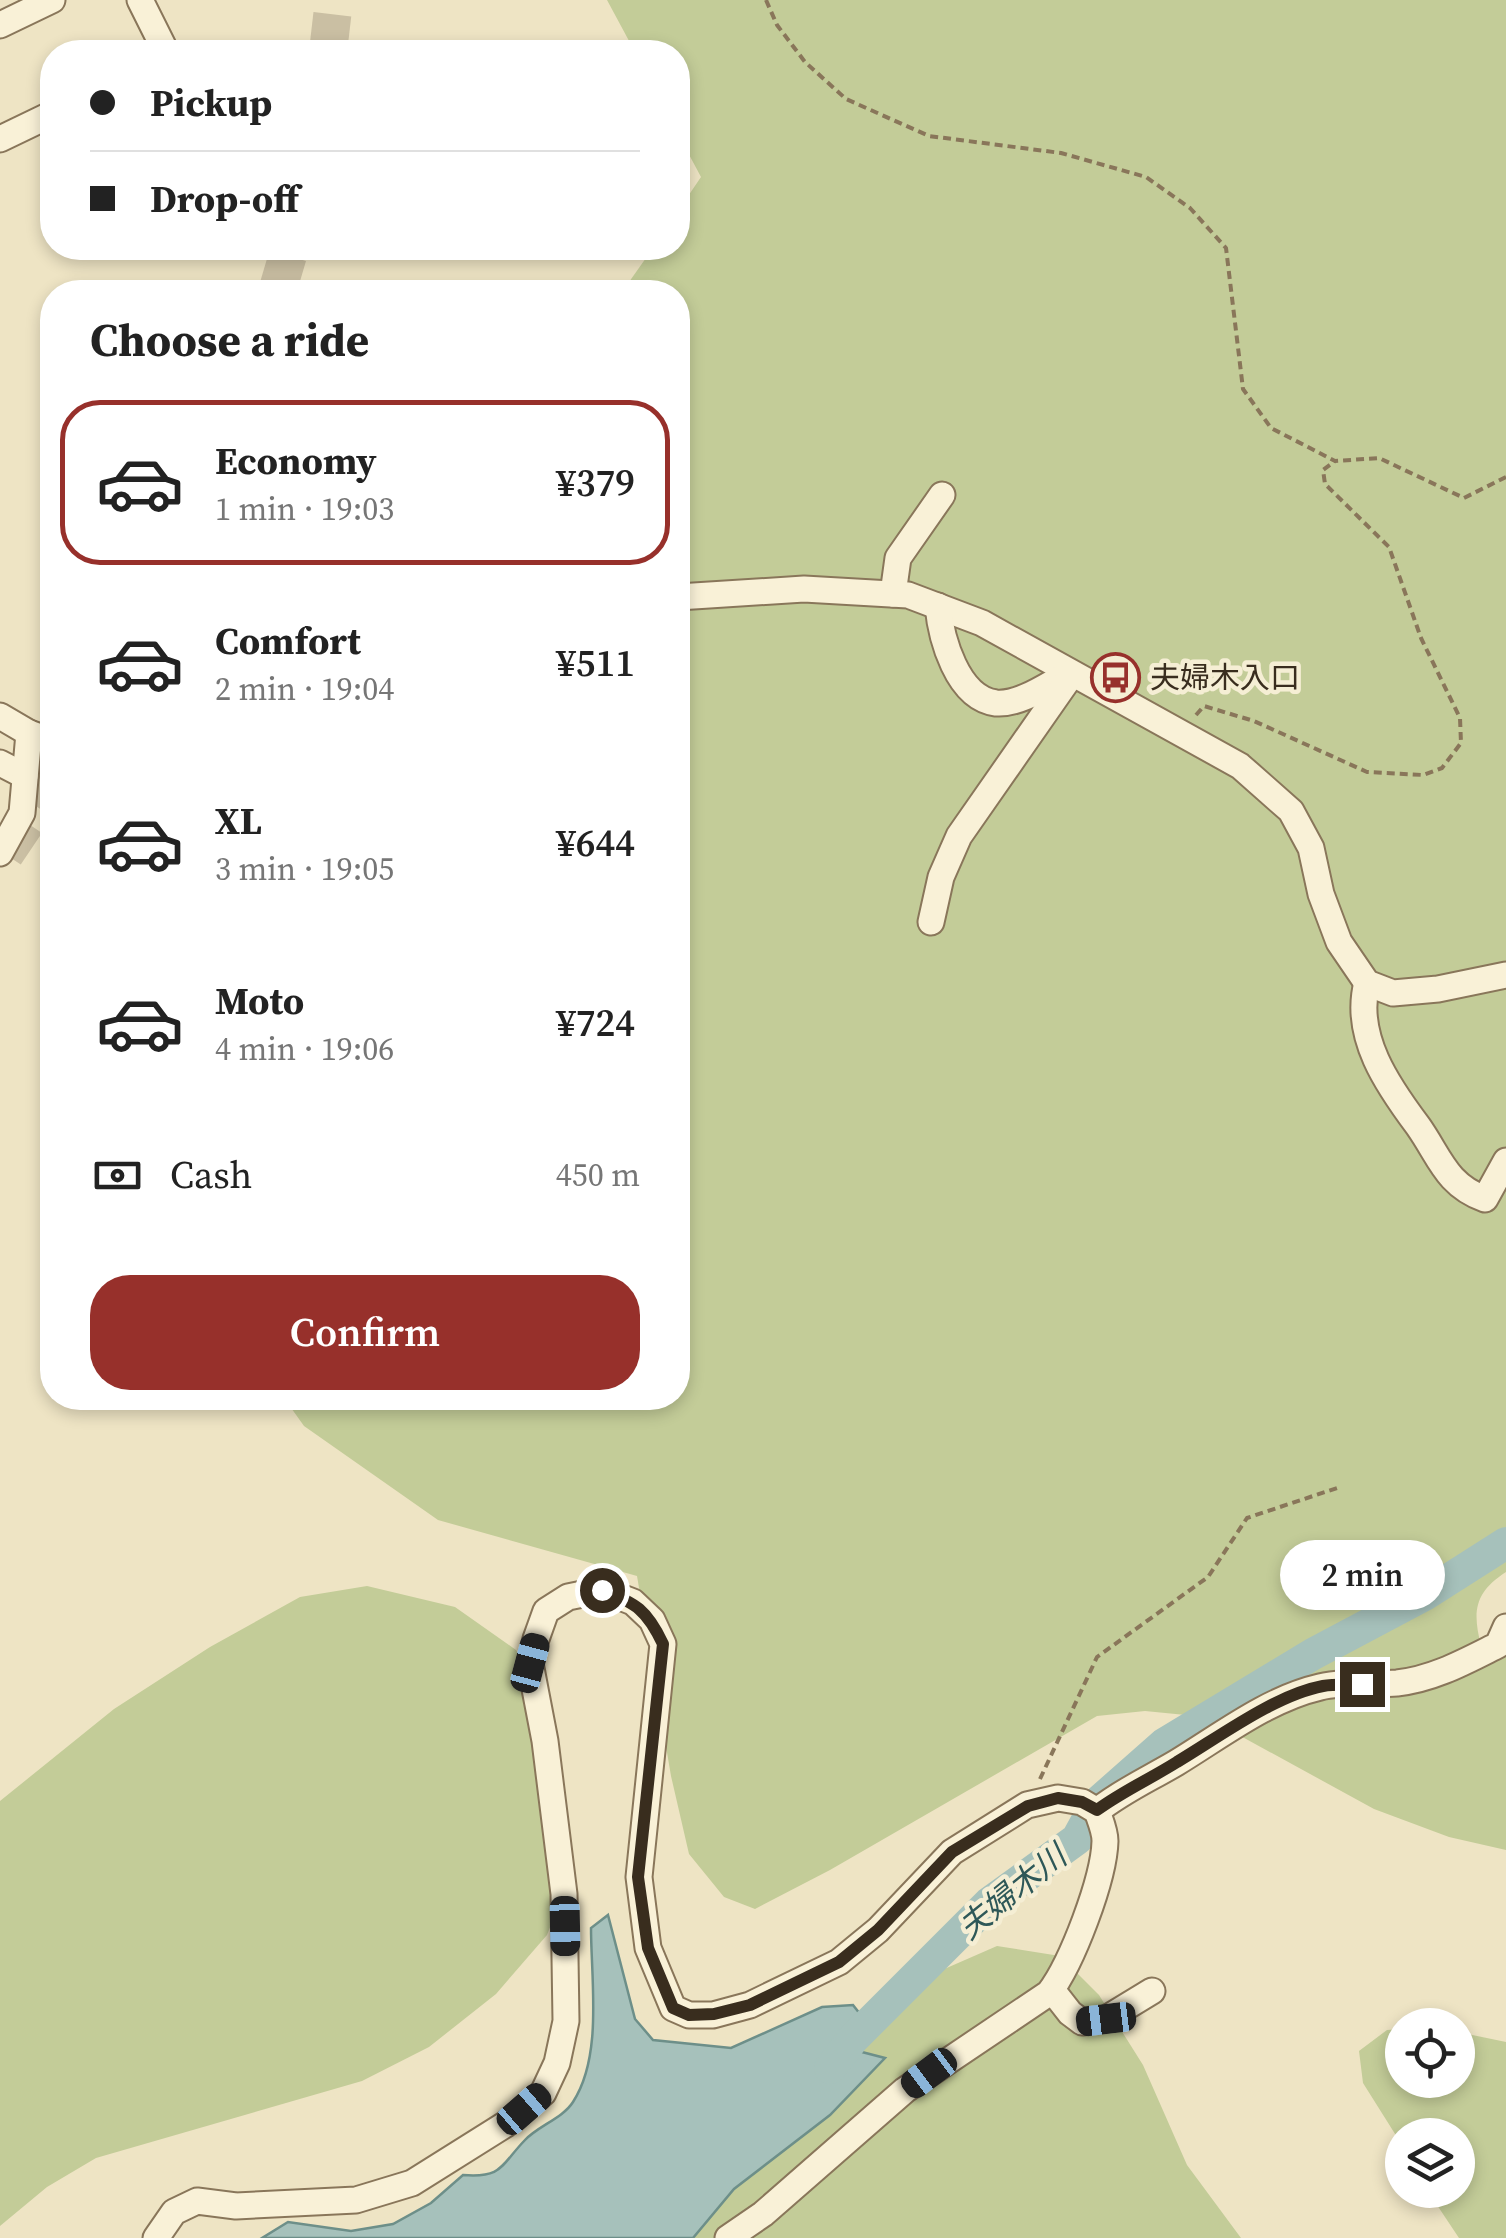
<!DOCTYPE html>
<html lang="en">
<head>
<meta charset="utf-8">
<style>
	body { margin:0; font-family:"Source Serif 4","Noto Sans JP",serif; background:#f2f2f2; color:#222; height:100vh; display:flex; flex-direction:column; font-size:38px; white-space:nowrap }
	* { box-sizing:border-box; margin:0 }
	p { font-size:32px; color:#767676 }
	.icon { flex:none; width:55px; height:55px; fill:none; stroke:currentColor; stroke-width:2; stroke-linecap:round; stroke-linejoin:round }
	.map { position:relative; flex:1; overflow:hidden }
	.sheet { position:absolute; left:40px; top:280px; width:650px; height:1130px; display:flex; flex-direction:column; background:#fff; border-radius:40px; box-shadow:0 5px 15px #0003 }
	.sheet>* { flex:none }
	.guide { position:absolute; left:40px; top:40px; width:650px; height:220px; border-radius:40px; box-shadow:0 5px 15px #0003; display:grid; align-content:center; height:220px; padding:0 50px; background:#fff }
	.tools { position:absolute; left:1385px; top:2008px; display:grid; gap:20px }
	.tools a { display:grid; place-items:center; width:90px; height:90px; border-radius:50%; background:#fff; box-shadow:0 5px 15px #0003; font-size:50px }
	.end { position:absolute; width:45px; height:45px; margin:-22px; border:12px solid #392d1e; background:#fff; box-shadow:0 0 0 5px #fff }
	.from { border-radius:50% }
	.bubble { position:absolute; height:70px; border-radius:35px; background:#fff; box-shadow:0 5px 15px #0003; font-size:32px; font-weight:600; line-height:70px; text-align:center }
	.car { position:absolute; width:30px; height:60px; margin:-30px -15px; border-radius:12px; box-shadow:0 0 8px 2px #0007; background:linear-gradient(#222 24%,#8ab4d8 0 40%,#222 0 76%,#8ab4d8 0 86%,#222 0) }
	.guide b { display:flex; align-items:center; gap:35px; height:95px; font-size:38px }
	.guide b+b { border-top:2px solid #e0e0e0 }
	.guide i { width:25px; height:25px; background:#222 }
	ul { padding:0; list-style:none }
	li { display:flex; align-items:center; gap:30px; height:165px; margin:0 20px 15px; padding:0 30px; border:5px solid transparent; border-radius:40px }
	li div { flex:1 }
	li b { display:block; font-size:38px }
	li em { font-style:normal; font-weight:600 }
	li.selected { border-color:#97302b }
	li>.icon { width:90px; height:90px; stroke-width:1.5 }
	h2 { padding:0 50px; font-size:45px; line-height:120px }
	.pay { display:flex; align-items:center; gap:25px; height:110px; padding:0 50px; font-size:38px }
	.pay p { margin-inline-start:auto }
	.button { display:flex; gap:20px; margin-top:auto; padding:20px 50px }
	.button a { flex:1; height:115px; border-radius:40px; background:#97302b; color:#fff; font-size:40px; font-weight:600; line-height:115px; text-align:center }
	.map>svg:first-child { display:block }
	.green { fill:#c3cc98 }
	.water { fill:#a6c1bb; stroke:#6d8f89; stroke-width:2.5 }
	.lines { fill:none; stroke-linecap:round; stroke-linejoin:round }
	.river { stroke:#a6c1bb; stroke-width:32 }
	.highway-tunnel { stroke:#cabfa3; stroke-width:38; stroke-dasharray:38 19; stroke-linecap:butt }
	.minor-casing { stroke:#89765a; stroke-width:29 }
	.path { stroke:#89765a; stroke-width:4; stroke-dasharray:8 5; stroke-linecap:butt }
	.minor { stroke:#f9f1d7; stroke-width:25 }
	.route { stroke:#392d1e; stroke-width:12 }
	.labels { text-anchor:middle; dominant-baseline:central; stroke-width:9; stroke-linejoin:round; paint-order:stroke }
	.poi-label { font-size:30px; fill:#392d1e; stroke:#f5eed4; text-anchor:start }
	.water-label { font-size:32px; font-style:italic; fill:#2e5858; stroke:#f5eed4 }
</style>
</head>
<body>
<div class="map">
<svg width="1506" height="2238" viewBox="0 0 1506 2238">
	<rect width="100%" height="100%" fill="#eee4c4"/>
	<g class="green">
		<path d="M607,0H1506V1572C1475,1592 1472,1611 1481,1645L1506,1651V1850L1449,1837L1374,1809L1206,1717L1145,1711L1097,1716L830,1870L755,1909L724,1897L689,1854L671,1776L637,1576L438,1520L304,1426L284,1398H678V292H622L653,248H678V211L701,177L678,134V52H635Z"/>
		<path d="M367,1586L455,1607L516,1650L545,1699L561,1899L547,1935L496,1994L429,2047L362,2081L96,2158L47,2187L0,2226V1801L114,1709L210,1647L300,1597Z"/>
		<path d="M997,1946L1060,1956L1099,1995L1143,2065L1187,2165L1241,2238H620L851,2023L942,1970Z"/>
		<path d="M1402,2029V2080H1458V2032L1506,2042V2238H1459L1427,2190H1458V2135H1402V2145L1363,2083L1359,2051L1387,2030Z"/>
	</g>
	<path class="water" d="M608,1915L635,2019L653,2040L731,2048L822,2007L853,2005L860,2014L858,2051L885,2058L830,2115L734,2189L693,2238H262L288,2222L351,2231L393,2224L431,2203L463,2175C503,2178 500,2166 525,2140C538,2126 563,2118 573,2102C603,2056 591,1980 591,1928Z"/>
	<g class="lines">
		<path class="river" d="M830,2068L852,2040L989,1903L1077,1839L1096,1804L1164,1744L1313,1654L1426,1594L1506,1543"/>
		<g class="highway-tunnel">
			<path d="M328,52L334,0"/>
			<path d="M277,292L290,248"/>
			<path d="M5,854L52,784"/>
		</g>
		<defs>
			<g id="minor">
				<path d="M140,0L166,52"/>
				<path d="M0,25L52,0"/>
				<path d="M0,139L52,114"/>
				<path d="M893,594L898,558L942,495"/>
				<path d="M678,597L804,589L908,595L982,623L1240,766L1291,811L1311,848L1321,894L1339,942L1367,983L1393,993L1438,989L1506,975"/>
				<path d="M938,606C941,638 957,698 996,703C1021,705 1050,683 1070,673"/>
				<path d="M0,716L29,733L52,741"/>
				<path d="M0,763L25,776"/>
				<path d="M0,853L22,813L29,733"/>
				<path d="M931,922L941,877L959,836L1072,674"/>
				<path d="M1367,983C1353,1036 1388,1086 1418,1126C1440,1157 1446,1185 1485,1199L1506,1161"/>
				<path d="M1097,1811C1122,1791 1149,1779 1176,1763C1222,1735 1268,1699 1320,1687C1345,1681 1372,1685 1397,1683C1434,1679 1466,1661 1498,1645L1506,1627"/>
				<path d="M1052,1990L1070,2013L1082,2022L1106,2019L1152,1991"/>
				<path d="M156,2238L174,2212L197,2201L236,2206L356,2200L412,2183L506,2124L543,2093L557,2063L566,2021L564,1894L545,1741L530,1663L536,1639L546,1611L568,1597L602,1590L633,1602L652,1620L663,1644L639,1877L648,1948L673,2008L689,2015H713L750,2005L839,1962L878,1930L952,1852L1027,1805L1058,1798L1082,1802L1097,1811C1100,1820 1105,1831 1105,1841C1104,1879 1072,1963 1049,1993L905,2090L763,2214L728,2238"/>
			</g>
		</defs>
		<use href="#minor" class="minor-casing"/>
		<g class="path">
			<path d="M766,0L777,25L805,62L846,99L929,136L1061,153L1146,177L1190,208L1226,248L1243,389L1271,428L1335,461L1379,458L1464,498L1506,477"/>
			<path d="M1196,715L1204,706L1254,721L1367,772L1423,775L1442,768L1461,743L1460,718L1421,638L1389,547L1325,484L1323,470L1335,461"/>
			<path d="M1040,1779L1097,1657L1208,1577L1247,1518L1340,1487"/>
		</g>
		<use href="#minor" class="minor"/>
	</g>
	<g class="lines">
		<path class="route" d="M602,1590C636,1603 647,1610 663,1644L638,1877L648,1948L673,2008L689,2015L714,2014L750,2005L839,1962L878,1930L952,1852L1028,1806L1058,1798L1082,1802L1097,1810C1123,1791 1150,1779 1177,1762C1219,1737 1275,1695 1323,1686C1335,1684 1349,1685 1362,1684"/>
	</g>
	<defs>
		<symbol id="bus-ring" viewBox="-11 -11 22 22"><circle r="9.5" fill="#f5eed4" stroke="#97302b" stroke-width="1.5"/><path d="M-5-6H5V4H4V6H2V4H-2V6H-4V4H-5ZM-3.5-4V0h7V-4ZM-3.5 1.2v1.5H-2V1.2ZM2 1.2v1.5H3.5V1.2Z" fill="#97302b"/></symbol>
	</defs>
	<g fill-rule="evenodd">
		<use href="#bus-ring" x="1088" y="650" width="55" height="55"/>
	</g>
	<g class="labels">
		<g class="poi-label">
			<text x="1150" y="677">夫婦木入口</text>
		</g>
		<g class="water-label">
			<text transform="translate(1012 1892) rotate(-39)">夫婦木川</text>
		</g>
	</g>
</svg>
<div class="tools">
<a><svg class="icon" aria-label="locate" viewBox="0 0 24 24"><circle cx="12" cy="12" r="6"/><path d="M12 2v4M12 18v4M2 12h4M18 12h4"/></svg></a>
<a><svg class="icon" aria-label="layers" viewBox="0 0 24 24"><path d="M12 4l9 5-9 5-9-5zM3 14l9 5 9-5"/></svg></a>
</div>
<i class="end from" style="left:602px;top:1590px"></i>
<i class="end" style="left:1362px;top:1684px"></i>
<div class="bubble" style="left:1280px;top:1540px;width:165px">2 min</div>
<i class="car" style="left:530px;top:1663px;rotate:15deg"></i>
<i class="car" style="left:565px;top:1926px;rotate:179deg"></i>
<i class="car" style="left:1106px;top:2019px;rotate:263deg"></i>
<i class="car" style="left:929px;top:2073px;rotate:233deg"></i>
<i class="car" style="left:524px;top:2109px;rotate:49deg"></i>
<div class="guide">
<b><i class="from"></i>Pickup</b>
<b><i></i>Drop-off</b>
</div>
<section class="sheet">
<h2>Choose a ride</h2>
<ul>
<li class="selected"><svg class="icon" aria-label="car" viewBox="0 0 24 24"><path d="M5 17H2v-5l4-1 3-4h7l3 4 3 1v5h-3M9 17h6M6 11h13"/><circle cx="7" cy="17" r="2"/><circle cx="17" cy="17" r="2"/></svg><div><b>Economy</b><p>1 min · 19:03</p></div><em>¥379</em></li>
<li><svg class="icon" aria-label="car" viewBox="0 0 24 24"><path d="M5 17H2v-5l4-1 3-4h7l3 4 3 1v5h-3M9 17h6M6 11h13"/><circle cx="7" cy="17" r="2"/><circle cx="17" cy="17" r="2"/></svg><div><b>Comfort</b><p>2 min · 19:04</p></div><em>¥511</em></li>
<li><svg class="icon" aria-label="car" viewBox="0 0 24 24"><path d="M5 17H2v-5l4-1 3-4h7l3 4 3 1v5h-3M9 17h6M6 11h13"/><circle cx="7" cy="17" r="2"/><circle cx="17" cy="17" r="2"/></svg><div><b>XL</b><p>3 min · 19:05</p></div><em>¥644</em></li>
<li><svg class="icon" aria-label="car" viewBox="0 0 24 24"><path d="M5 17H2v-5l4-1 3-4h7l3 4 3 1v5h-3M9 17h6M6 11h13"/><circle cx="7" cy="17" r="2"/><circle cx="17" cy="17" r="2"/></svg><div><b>Moto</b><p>4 min · 19:06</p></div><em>¥724</em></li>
</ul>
<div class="pay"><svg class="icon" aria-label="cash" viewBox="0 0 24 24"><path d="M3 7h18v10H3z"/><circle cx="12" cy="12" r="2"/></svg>Cash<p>450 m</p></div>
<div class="button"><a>Confirm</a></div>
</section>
</div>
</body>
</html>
